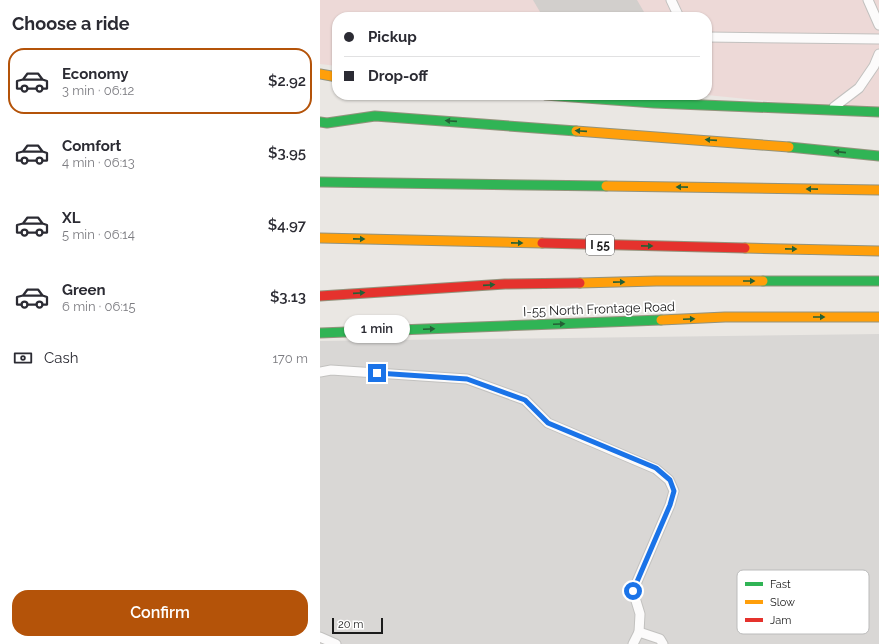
<!DOCTYPE html>
<html lang="en">
<head>
<meta charset="utf-8">
<style>
	body { margin:0; font-family:Raleway,sans-serif; background:#f2f2f3; color:#2b2b33; height:100vh; display:flex; flex-direction:column; font-size:15px; white-space:nowrap }
	* { box-sizing:border-box; margin:0 }
	p { font-size:13px; color:#7c7c81 }
	.icon { flex:none; width:22px; height:22px; fill:none; stroke:currentColor; stroke-width:2; stroke-linecap:round; stroke-linejoin:round }
	.map { position:relative; flex:1; overflow:hidden }
	.sheet { display:flex; flex-direction:column; background:#fff; width:320px }
	.sheet>* { flex:none }
	.guide { position:absolute; left:12px; top:12px; width:380px; height:88px; border-radius:16px; box-shadow:0 1px 3px #0004; display:grid; align-content:center; height:88px; padding:0 12px; background:#fff }
	.scale { position:absolute; left:12px; bottom:10px; width:51px; box-sizing:border-box; padding-left:4px; border:2px solid #1b1b1b; border-top:0; font-size:11px; line-height:14px; white-space:nowrap; color:#1b1b1b; -webkit-text-stroke:3px #fff; paint-order:stroke }
	.end { position:absolute; width:18px; height:18px; margin:-9px; border:5px solid #1a73e8; background:#fff; box-shadow:0 0 0 2px #fff }
	.from { border-radius:50% }
	.bubble { position:absolute; height:28px; border-radius:14px; background:#fff; box-shadow:0 1px 3px #0004; font-size:13px; font-weight:600; line-height:28px; text-align:center }
	.guide b { display:flex; align-items:center; gap:14px; height:38px; font-size:15px }
	.guide b+b { border-top:1px solid #e1e1e2 }
	.guide i { width:10px; height:10px; background:#2b2b33 }
	ul { padding:0; list-style:none }
	li { display:flex; align-items:center; gap:12px; height:66px; margin:0 8px 6px; padding:0 4px; border:2px solid transparent; border-radius:16px }
	li div { flex:1 }
	li b { display:block; font-size:15px }
	li em { font-style:normal; font-weight:600 }
	li.on { border-color:#b45309 }
	li>.icon { width:36px; height:36px; stroke-width:1.5 }
	h2 { padding:0 12px; font-size:18px; line-height:48px }
	.pay { display:flex; align-items:center; gap:10px; height:44px; padding:0 12px; font-size:15px }
	.pay p { margin-inline-start:auto }
	.primary-button { display:flex; gap:8px; margin-top:auto; padding:8px 12px }
	.primary-button a { flex:1; height:46px; border-radius:16px; background:#b45309; color:#fff; font-size:16px; font-weight:600; line-height:46px; text-align:center }
	main { display:flex; flex:1; min-height:0 }
	.map>svg:first-child { display:block }
	.residential { fill:#d9d7d5 }
	.commercial { fill:#edd9d7 }
	.shadow { fill:#0003 }
	.building { fill:#d2cfcc }
	.lines { fill:none; stroke-linecap:round; stroke-linejoin:round }
	.lane-casing { stroke:#c2c1bf; stroke-width:11 }
	.fast-casing { stroke:#93937c; stroke-width:11 }
	.slow-casing { stroke:#93937c; stroke-width:11 }
	.jam-casing { stroke:#93937c; stroke-width:11 }
	.lane { stroke:#fcfbfb; stroke-width:9 }
	.fast { stroke:#30b455; stroke-width:9 }
	.slow { stroke:#ff9f0a; stroke-width:9 }
	.jam { stroke:#e5322d; stroke-width:9 }
	.oneway { fill:#246035 }
	.route { stroke:#1a73e8; stroke-width:5 }
	.labels { text-anchor:middle; dominant-baseline:central; stroke-width:3.5; stroke-linejoin:round; paint-order:stroke }
	.shield { fill:#fff; stroke:#5f5f5f; stroke-width:1 }
	.shield-label { font-size:12px; font-weight:bold; fill:#1b1b1b }
	.street-label { font-size:13px; fill:#1b1b1b; stroke:#fff }
	.key { fill:#fff; stroke:#bbb; stroke-width:1 }
	.key-label { font-size:11px; fill:#1b1b1b }
</style>
</head>
<body>
<main>
<section class="sheet">
<h2>Choose a ride</h2>
<ul>
<li class="on"><svg class="icon" aria-label="car" viewBox="0 0 24 24"><path d="M5 17H2v-5l4-1 3-4h7l3 4 3 1v5h-3M9 17h6M6 11h13"/><circle cx="7" cy="17" r="2"/><circle cx="17" cy="17" r="2"/></svg><div><b>Economy</b><p>3 min · 06:12</p></div><em>$2.92</em></li>
<li><svg class="icon" aria-label="car" viewBox="0 0 24 24"><path d="M5 17H2v-5l4-1 3-4h7l3 4 3 1v5h-3M9 17h6M6 11h13"/><circle cx="7" cy="17" r="2"/><circle cx="17" cy="17" r="2"/></svg><div><b>Comfort</b><p>4 min · 06:13</p></div><em>$3.95</em></li>
<li><svg class="icon" aria-label="car" viewBox="0 0 24 24"><path d="M5 17H2v-5l4-1 3-4h7l3 4 3 1v5h-3M9 17h6M6 11h13"/><circle cx="7" cy="17" r="2"/><circle cx="17" cy="17" r="2"/></svg><div><b>XL</b><p>5 min · 06:14</p></div><em>$4.97</em></li>
<li><svg class="icon" aria-label="car" viewBox="0 0 24 24"><path d="M5 17H2v-5l4-1 3-4h7l3 4 3 1v5h-3M9 17h6M6 11h13"/><circle cx="7" cy="17" r="2"/><circle cx="17" cy="17" r="2"/></svg><div><b>Green</b><p>6 min · 06:15</p></div><em>$3.13</em></li>
</ul>
<div class="pay"><svg class="icon" aria-label="cash" viewBox="0 0 24 24"><path d="M3 7h18v10H3z"/><circle cx="12" cy="12" r="2"/></svg>Cash<p>170 m</p></div>
<div class="primary-button"><a>Confirm</a></div>
</section>
<div class="map">
<svg width="559" height="644" viewBox="0 0 559 644">
	<rect width="100%" height="100%" fill="#eae7e3"/>
	<path class="residential" d="M559,334V644H0V341Z"/>
	<path class="commercial" d="M0,0H559V112L387,95V17H17V66L0,64Z"/>
	<path class="shadow" d="M214,0H316L326,17H224Z"/>
	<path class="building" d="M213,0H317L324,12L316,17H223Z"/>
	<g class="lines">
		<defs>
			<g id="lane">
				<path d="M351,0L359,17"/>
				<path d="M548,0L559,25"/>
				<path d="M387,37L559,39"/>
				<path d="M514,107L539,88L554,66L559,54"/>
				<path d="M0,372L11,370L147,379L205,400L228,423L336,469L349,480L354,491L350,505L313,591L320,614L319,632L313,644"/>
				<path d="M319,632L340,639L343,644"/>
				<path d="M0,637L16,644"/>
			</g>
			<g id="fast">
				<path d="M225,95L334,103L559,112"/>
				<path d="M0,122L7,123L55,116L256,131"/>
				<path d="M469,147L559,156"/>
				<path d="M0,182L286,186"/>
				<path d="M443,281H559"/>
				<path d="M0,333L341,320"/>
			</g>
			<g id="slow">
				<path d="M0,74L17,77"/>
				<path d="M256,131L469,147"/>
				<path d="M286,186L559,190"/>
				<path d="M0,238L222,243"/>
				<path d="M425,248L559,251"/>
				<path d="M260,283L336,281H443"/>
				<path d="M341,320L405,317H559"/>
			</g>
			<g id="jam">
				<path d="M222,243L425,248"/>
				<path d="M0,296L185,284L260,283"/>
			</g>
		</defs>
		<use href="#lane" class="lane-casing"/>
		<use href="#fast" class="fast-casing"/>
		<use href="#slow" class="slow-casing"/>
		<use href="#jam" class="jam-casing"/>
		<use href="#lane" class="lane"/>
		<use href="#fast" class="fast"/>
		<use href="#slow" class="slow"/>
		<use href="#jam" class="jam"/>
	</g>
	<defs><path id="oneway-solid" d="M-6-.8H1V-3.2L6.5 0L1 3.2V.8H-6Z"/></defs>
	<g class="oneway">
		<use href="#oneway-solid" transform="translate(131 121) rotate(-176)"/>
		<use href="#oneway-solid" transform="translate(261 131) rotate(-176)"/>
		<use href="#oneway-solid" transform="translate(391 140) rotate(-176)"/>
		<use href="#oneway-solid" transform="translate(520 152) rotate(-174)"/>
		<use href="#oneway-solid" transform="translate(362 187) rotate(-179)"/>
		<use href="#oneway-solid" transform="translate(492 189) rotate(-179)"/>
		<use href="#oneway-solid" transform="translate(39 239) rotate(1)"/>
		<use href="#oneway-solid" transform="translate(197 243) rotate(1)"/>
		<use href="#oneway-solid" transform="translate(327 246) rotate(1)"/>
		<use href="#oneway-solid" transform="translate(471 249) rotate(1)"/>
		<use href="#oneway-solid" transform="translate(429 281)"/>
		<use href="#oneway-solid" transform="translate(299 282) rotate(-1)"/>
		<use href="#oneway-solid" transform="translate(169 285) rotate(-4)"/>
		<use href="#oneway-solid" transform="translate(39 293) rotate(-4)"/>
		<use href="#oneway-solid" transform="translate(499 317)"/>
		<use href="#oneway-solid" transform="translate(369 319) rotate(-2)"/>
		<use href="#oneway-solid" transform="translate(239 324) rotate(-2)"/>
		<use href="#oneway-solid" transform="translate(109 329) rotate(-2)"/>
	</g>
	<g class="lines">
		<path class="route" d="M57,373L147,379L205,400L228,423L336,468L350,480L354,491L350,505L313,591"/>
	</g>
	<g class="labels">
		<rect class="shield" x="266" y="235" width="28" height="20" rx="3"/>
		<g class="shield-label">
			<text x="280" y="245">I 55</text>
		</g>
		<g class="street-label">
			<text transform="translate(279 309) rotate(-2)">I-55 North Frontage Road</text>
		</g>
	</g>
	<rect x="417" y="570" width="132" height="64" rx="6" class="key"/>
	<rect x="425" y="582" width="18" height="4" fill="#30b455"/>
	<rect x="425" y="600" width="18" height="4" fill="#ff9f0a"/>
	<rect x="425" y="618" width="18" height="4" fill="#e5322d"/>
	<g class="key-label">
		<text x="450" y="588">Fast</text>
		<text x="450" y="606">Slow</text>
		<text x="450" y="624">Jam</text>
	</g>
</svg>
<div class="scale">20 m</div>
<i class="end from" style="left:313px;top:591px"></i>
<i class="end" style="left:57px;top:373px"></i>
<div class="bubble" style="left:24px;top:315px;width:66px">1 min</div>
<div class="guide">
<b><i class="from"></i>Pickup</b>
<b><i></i>Drop-off</b>
</div>
</div>
</main>
</body>
</html>
